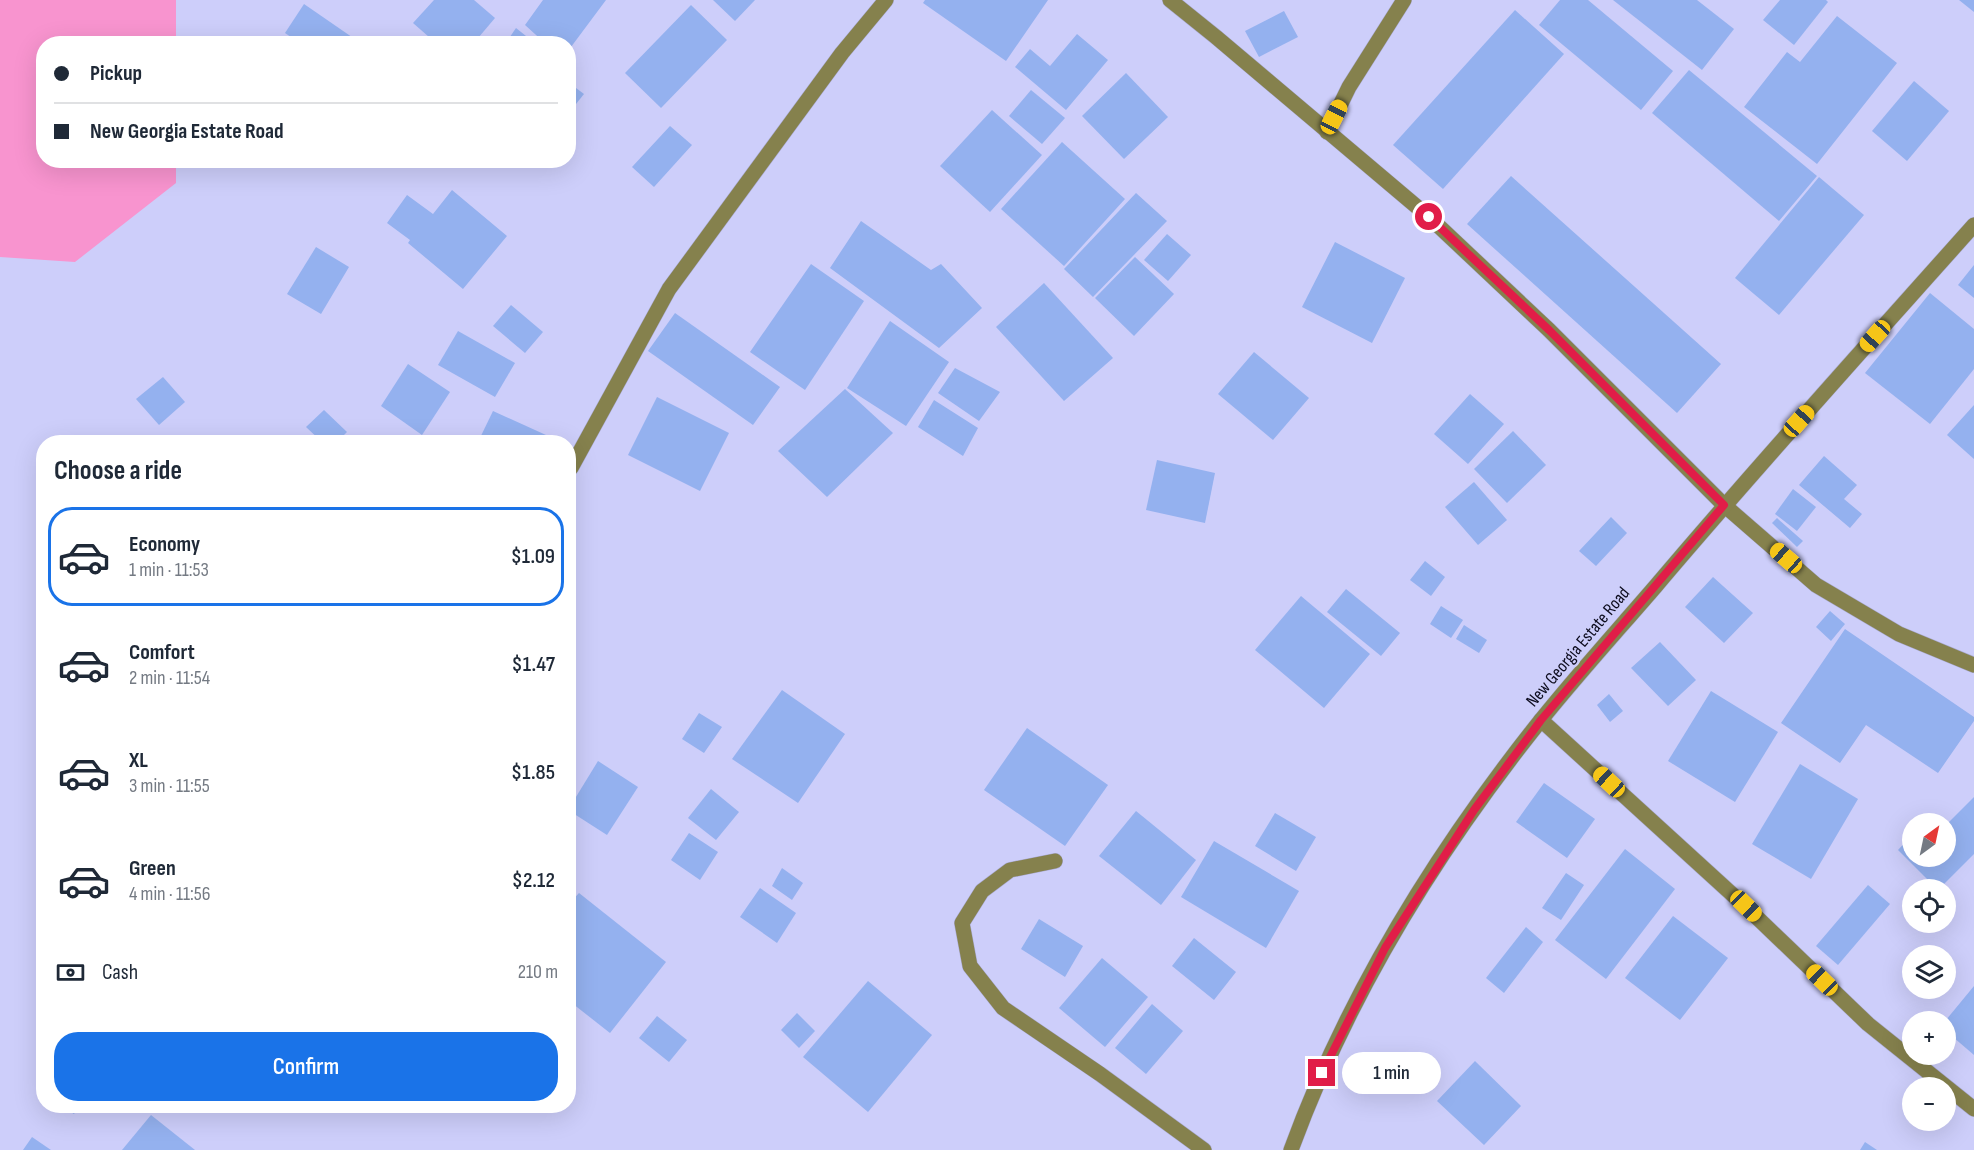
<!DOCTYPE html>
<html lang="en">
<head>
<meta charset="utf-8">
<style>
	body { margin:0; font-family:"Sofia Sans Condensed",sans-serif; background:#f6f6f7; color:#1f2937; height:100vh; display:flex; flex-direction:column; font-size:22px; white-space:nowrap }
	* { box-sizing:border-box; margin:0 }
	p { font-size:20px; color:#747a83 }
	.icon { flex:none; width:33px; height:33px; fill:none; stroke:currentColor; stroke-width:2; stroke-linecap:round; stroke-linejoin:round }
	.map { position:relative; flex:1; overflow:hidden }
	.sheet { position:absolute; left:36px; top:435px; width:540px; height:678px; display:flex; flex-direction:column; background:#fff; border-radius:24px; box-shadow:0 6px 24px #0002 }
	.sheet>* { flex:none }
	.hud { position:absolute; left:36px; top:36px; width:540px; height:132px; border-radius:24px; box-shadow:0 6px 24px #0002; display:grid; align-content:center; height:132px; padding:0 18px; background:#fff }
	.needle { width:39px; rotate:33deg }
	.tools { position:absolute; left:1902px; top:813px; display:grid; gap:12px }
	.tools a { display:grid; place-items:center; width:54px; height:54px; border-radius:50%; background:#fff; box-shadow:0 6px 24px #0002; font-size:30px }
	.end { position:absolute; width:27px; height:27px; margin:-14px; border:8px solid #e11d48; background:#fff; box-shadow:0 0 0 3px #fff }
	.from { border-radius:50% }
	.bubble { position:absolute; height:42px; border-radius:21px; background:#fff; box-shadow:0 6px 24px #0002; font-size:20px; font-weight:600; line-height:42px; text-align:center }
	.car { position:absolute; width:18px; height:36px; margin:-18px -9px; border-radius:8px; box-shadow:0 0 4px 2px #0007; background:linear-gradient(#f5c518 24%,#345 0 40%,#f5c518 0 76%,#345 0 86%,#f5c518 0) }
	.hud b { display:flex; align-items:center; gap:21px; height:57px; font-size:22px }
	.hud b+b { border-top:2px solid #e0e1e3 }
	.hud i { width:15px; height:15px; background:#1f2937 }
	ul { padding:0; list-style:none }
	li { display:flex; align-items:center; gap:18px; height:99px; margin:0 12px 9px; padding:0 6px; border:3px solid transparent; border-radius:24px }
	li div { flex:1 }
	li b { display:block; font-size:22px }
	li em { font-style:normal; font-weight:600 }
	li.active { border-color:#1a73e8 }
	li>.icon { width:54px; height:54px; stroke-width:1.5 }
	h2 { padding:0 18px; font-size:27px; line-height:72px }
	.pay { display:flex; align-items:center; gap:15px; height:66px; padding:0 18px; font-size:22px }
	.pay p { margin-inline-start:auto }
	.button { display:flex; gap:12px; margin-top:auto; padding:12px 18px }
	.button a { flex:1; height:69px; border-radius:24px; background:#1a73e8; color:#fff; font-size:24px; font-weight:600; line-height:69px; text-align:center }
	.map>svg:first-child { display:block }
	.green { fill:#f894cf }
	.building { fill:#94b1ef }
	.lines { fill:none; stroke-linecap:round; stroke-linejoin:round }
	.minor-casing { stroke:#aaabd2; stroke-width:16 }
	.minor { stroke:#85814d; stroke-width:15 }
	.route { stroke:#e11d48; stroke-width:8 }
	.labels { text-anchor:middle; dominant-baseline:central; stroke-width:5; stroke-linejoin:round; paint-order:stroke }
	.street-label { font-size:18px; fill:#0d0c1e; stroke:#cdcefa }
</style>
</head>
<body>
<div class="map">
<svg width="1974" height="1150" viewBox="0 0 1974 1150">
	<rect width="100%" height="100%" fill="#cdcefa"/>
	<path class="green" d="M0,0H176V43L44,44V160L176,161V183L75,262L0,257Z"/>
	<g class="building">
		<path d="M434,0H474L495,18L473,44H437L413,23Z"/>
		<path d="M543,0H606L568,51V44H546L525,25Z"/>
		<path d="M713,0H755L735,21Z"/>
		<path d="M925,0H1048L1006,61L923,3Z"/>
		<path d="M1560,0H1588L1673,71L1641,110L1539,25Z"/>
		<path d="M1613,0H1697L1734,29L1702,70Z"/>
		<path d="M1780,0H1826L1828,2L1794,45L1763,20Z"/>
		<path d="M1959,0H1974V12Z"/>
		<path d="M304,4L362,44H301L285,33Z"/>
		<path d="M691,5L727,40L661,108L625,73Z"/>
		<path d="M1515,10L1564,54L1443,189L1393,145Z"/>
		<path d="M1284,11L1298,37L1259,57L1245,31Z"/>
		<path d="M1837,16L1897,63L1817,164L1744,107L1787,52L1800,62Z"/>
		<path d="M516,28L536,44H505Z"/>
		<path d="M1077,34L1108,60L1066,110L1015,67L1030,49L1050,66Z"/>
		<path d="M1689,70L1817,176L1779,221L1652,113Z"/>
		<path d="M1126,73L1168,117L1124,159L1082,116Z"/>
		<path d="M1914,81L1949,111L1907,161L1872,131Z"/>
		<path d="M568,82L584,94L568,114Z"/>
		<path d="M1031,90L1065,118L1042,144L1009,116Z"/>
		<path d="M992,110L1042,155L990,212L940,166Z"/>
		<path d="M670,126L692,145L654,187L632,167Z"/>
		<path d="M1062,142L1125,199L1064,266L1001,209Z"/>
		<path d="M1511,176L1721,364L1677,413L1467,224Z"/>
		<path d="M1819,177L1864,215L1779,315L1735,278Z"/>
		<path d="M452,190L507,236L463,289L408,243L410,240L387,223L407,195L433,214Z"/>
		<path d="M1136,193L1167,221L1093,297L1064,269Z"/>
		<path d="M861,221L931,270L941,264L982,308L939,348L830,268Z"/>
		<path d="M1167,234L1191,255L1168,281L1144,260Z"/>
		<path d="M1335,242L1405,278L1372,343L1302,307Z"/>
		<path d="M316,247L349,267L321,314L287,294Z"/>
		<path d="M1135,257L1174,294L1134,336L1095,298Z"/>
		<path d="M811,264L864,301L805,390L750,352Z"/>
		<path d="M1974,265V298L1958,285Z"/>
		<path d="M1044,283L1113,358L1064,401L996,327Z"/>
		<path d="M1930,293L1974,329V369L1930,424L1865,373Z"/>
		<path d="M511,305L543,332L525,353L493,326Z"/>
		<path d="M675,313L780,387L753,425L648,351Z"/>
		<path d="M890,321L949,362L906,426L847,388Z"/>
		<path d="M458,331L515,363L495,397L438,365Z"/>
		<path d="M1254,352L1309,398L1273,440L1218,394Z"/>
		<path d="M408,364L450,392L422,435L381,406Z"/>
		<path d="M955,368L1000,392L979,421L938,393Z"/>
		<path d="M163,377L185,402L159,425L136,399Z"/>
		<path d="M845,389L893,433L827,497L778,451Z"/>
		<path d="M1470,394L1504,424L1468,464L1434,434Z"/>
		<path d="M657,397L729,433L700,491L628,455Z"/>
		<path d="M934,400L978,428L963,456L918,427Z"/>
		<path d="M1974,405V459L1947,435Z"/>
		<path d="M324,410L347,432L337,442H322L306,427Z"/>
		<path d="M493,411L546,435L543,442H478Z"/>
		<path d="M1513,431L1546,465L1507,503L1474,469Z"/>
		<path d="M1824,456L1857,485L1844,499L1862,514L1850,528L1799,485Z"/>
		<path d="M1157,460L1215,473L1205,523L1146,510Z"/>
		<path d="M1474,482L1507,520L1478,545L1445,507Z"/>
		<path d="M1793,489L1816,507L1797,531L1775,514Z"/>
		<path d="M1611,517L1627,533L1596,566L1579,551Z"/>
		<path d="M1777,518L1803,541L1797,547L1772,523Z"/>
		<path d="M1425,561L1445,577L1431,596L1410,580Z"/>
		<path d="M1713,577L1753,613L1724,643L1685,607Z"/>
		<path d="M1346,589L1400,633L1381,656L1327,612Z"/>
		<path d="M1301,596L1370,654L1324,708L1255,650Z"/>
		<path d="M1441,606L1463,620L1451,638L1430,624Z"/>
		<path d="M1830,611L1845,624L1831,641L1816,627Z"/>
		<path d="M1464,625L1487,640L1479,653L1456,639Z"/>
		<path d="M1845,629L1974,717V721L1938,773L1866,725L1840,763L1781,723Z"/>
		<path d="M1660,642L1696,680L1668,706L1631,668Z"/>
		<path d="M782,690L845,734L798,803L732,759Z"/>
		<path d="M1711,691L1778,732L1735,802L1668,761Z"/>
		<path d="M1609,694L1623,711L1610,722L1597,705Z"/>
		<path d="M699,713L722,727L704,753L682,739Z"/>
		<path d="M1027,728L1108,785L1065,846L984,790Z"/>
		<path d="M598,761L638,787L607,835L568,810Z"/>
		<path d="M1800,764L1858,799L1811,879L1752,844Z"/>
		<path d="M1544,783L1595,819L1567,858L1516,822Z"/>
		<path d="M711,789L739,812L716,840L688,818Z"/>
		<path d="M1974,797V854L1938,890L1898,850L1912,835V856H1946V825Z"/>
		<path d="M1136,811L1196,860L1161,905L1099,856Z"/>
		<path d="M1275,813L1316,837L1296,871L1255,846Z"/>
		<path d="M689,833L718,852L700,880L671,860Z"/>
		<path d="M1214,841L1299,891L1266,948L1181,897Z"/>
		<path d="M1625,849L1675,889L1606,979L1555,940Z"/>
		<path d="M782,868L803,883L792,900L772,886Z"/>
		<path d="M1566,873L1584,885L1561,920L1542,908Z"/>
		<path d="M1868,885L1890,904L1838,965L1816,946Z"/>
		<path d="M760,888L796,913L777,943L740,917Z"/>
		<path d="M579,893L666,962L610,1033L568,1000V905Z"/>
		<path d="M1673,916L1728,958L1680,1020L1625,978Z"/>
		<path d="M1039,919L1083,946L1065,977L1021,949Z"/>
		<path d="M1526,927L1543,942L1504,993L1486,978Z"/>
		<path d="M1194,938L1236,972L1214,1000L1172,966Z"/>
		<path d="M1102,958L1148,997L1105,1047L1059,1008Z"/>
		<path d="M868,981L932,1035L868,1112L803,1057Z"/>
		<path d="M1974,986V1055L1946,1031V1020Z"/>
		<path d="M1152,1004L1183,1031L1146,1074L1115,1048Z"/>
		<path d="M797,1013L815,1031L799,1048L781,1030Z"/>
		<path d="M657,1016L687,1040L669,1062L639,1038Z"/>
		<path d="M1475,1061L1521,1106L1484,1145L1437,1101Z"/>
		<path d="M61,1106H79L74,1114Z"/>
		<path d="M151,1115L195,1150H122Z"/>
		<path d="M32,1137L51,1150H23Z"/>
		<path d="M1865,1142L1877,1150H1860Z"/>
	</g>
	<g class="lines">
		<defs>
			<g id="minor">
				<path d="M1170,0L1216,37L1429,217L1549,330L1724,505L1816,585L1899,634L1974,665"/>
				<path d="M1327,132L1349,87L1404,0"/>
				<path d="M571,468L669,289L842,53L886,0"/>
				<path d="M1541,720L1745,906L1868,1024L1974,1109"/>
				<path d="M1055,861L1010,870L982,891L962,923L970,966L1003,1008L1100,1074L1204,1150"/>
				<path d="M1291,1150C1348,994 1438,849 1541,720C1578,674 1617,631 1655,587C1759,464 1867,345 1974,225"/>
			</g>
		</defs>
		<use href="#minor" class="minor-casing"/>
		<use href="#minor" class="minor"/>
	</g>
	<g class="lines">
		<path class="route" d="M1322,1073L1385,948L1474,810L1541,720L1724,505L1549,330L1429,217"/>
	</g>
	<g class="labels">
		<g class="street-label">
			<text transform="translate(1578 647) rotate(-50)">New Georgia Estate Road</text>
		</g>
	</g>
</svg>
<div class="tools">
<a><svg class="needle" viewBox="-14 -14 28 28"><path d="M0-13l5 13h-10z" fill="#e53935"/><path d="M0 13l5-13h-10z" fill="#747a83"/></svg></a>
<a><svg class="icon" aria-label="locate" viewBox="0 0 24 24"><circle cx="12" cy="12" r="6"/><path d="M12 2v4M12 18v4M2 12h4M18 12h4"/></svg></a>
<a><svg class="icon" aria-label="layers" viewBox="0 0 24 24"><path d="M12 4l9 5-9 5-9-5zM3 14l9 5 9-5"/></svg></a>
<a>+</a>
<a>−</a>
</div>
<i class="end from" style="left:1429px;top:217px"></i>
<i class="end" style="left:1322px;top:1073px"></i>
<div class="bubble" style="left:1342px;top:1052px;width:99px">1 min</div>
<i class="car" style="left:1334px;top:117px;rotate:27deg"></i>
<i class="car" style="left:1875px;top:336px;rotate:222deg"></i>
<i class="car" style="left:1799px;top:421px;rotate:42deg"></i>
<i class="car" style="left:1786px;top:558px;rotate:311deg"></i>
<i class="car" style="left:1609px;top:782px;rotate:313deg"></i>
<i class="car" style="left:1746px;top:906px;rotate:134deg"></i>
<i class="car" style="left:1822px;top:980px;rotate:314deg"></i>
<div class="hud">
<b><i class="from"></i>Pickup</b>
<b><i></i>New Georgia Estate Road</b>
</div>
<section class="sheet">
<h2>Choose a ride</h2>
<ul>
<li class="active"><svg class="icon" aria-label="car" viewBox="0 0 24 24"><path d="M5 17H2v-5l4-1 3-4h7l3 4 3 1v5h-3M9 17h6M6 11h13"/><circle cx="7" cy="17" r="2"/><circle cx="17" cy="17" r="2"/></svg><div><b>Economy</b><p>1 min · 11:53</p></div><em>$1.09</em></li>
<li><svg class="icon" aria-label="car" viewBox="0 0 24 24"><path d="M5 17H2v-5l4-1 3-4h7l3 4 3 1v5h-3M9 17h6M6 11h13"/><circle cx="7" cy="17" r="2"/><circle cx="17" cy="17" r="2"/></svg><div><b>Comfort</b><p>2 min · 11:54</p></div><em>$1.47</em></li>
<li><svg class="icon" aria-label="car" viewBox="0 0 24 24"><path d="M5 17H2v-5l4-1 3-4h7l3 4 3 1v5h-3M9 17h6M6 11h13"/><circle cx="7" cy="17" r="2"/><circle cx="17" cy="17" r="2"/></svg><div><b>XL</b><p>3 min · 11:55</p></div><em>$1.85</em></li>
<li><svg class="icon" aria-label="car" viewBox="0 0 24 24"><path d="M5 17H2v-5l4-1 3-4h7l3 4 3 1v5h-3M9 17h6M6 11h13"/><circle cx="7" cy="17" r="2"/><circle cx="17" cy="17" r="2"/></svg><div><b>Green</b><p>4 min · 11:56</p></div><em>$2.12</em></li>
</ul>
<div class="pay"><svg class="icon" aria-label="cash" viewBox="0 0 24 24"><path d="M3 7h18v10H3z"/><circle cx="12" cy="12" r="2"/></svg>Cash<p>210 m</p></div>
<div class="button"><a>Confirm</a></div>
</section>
</div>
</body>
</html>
